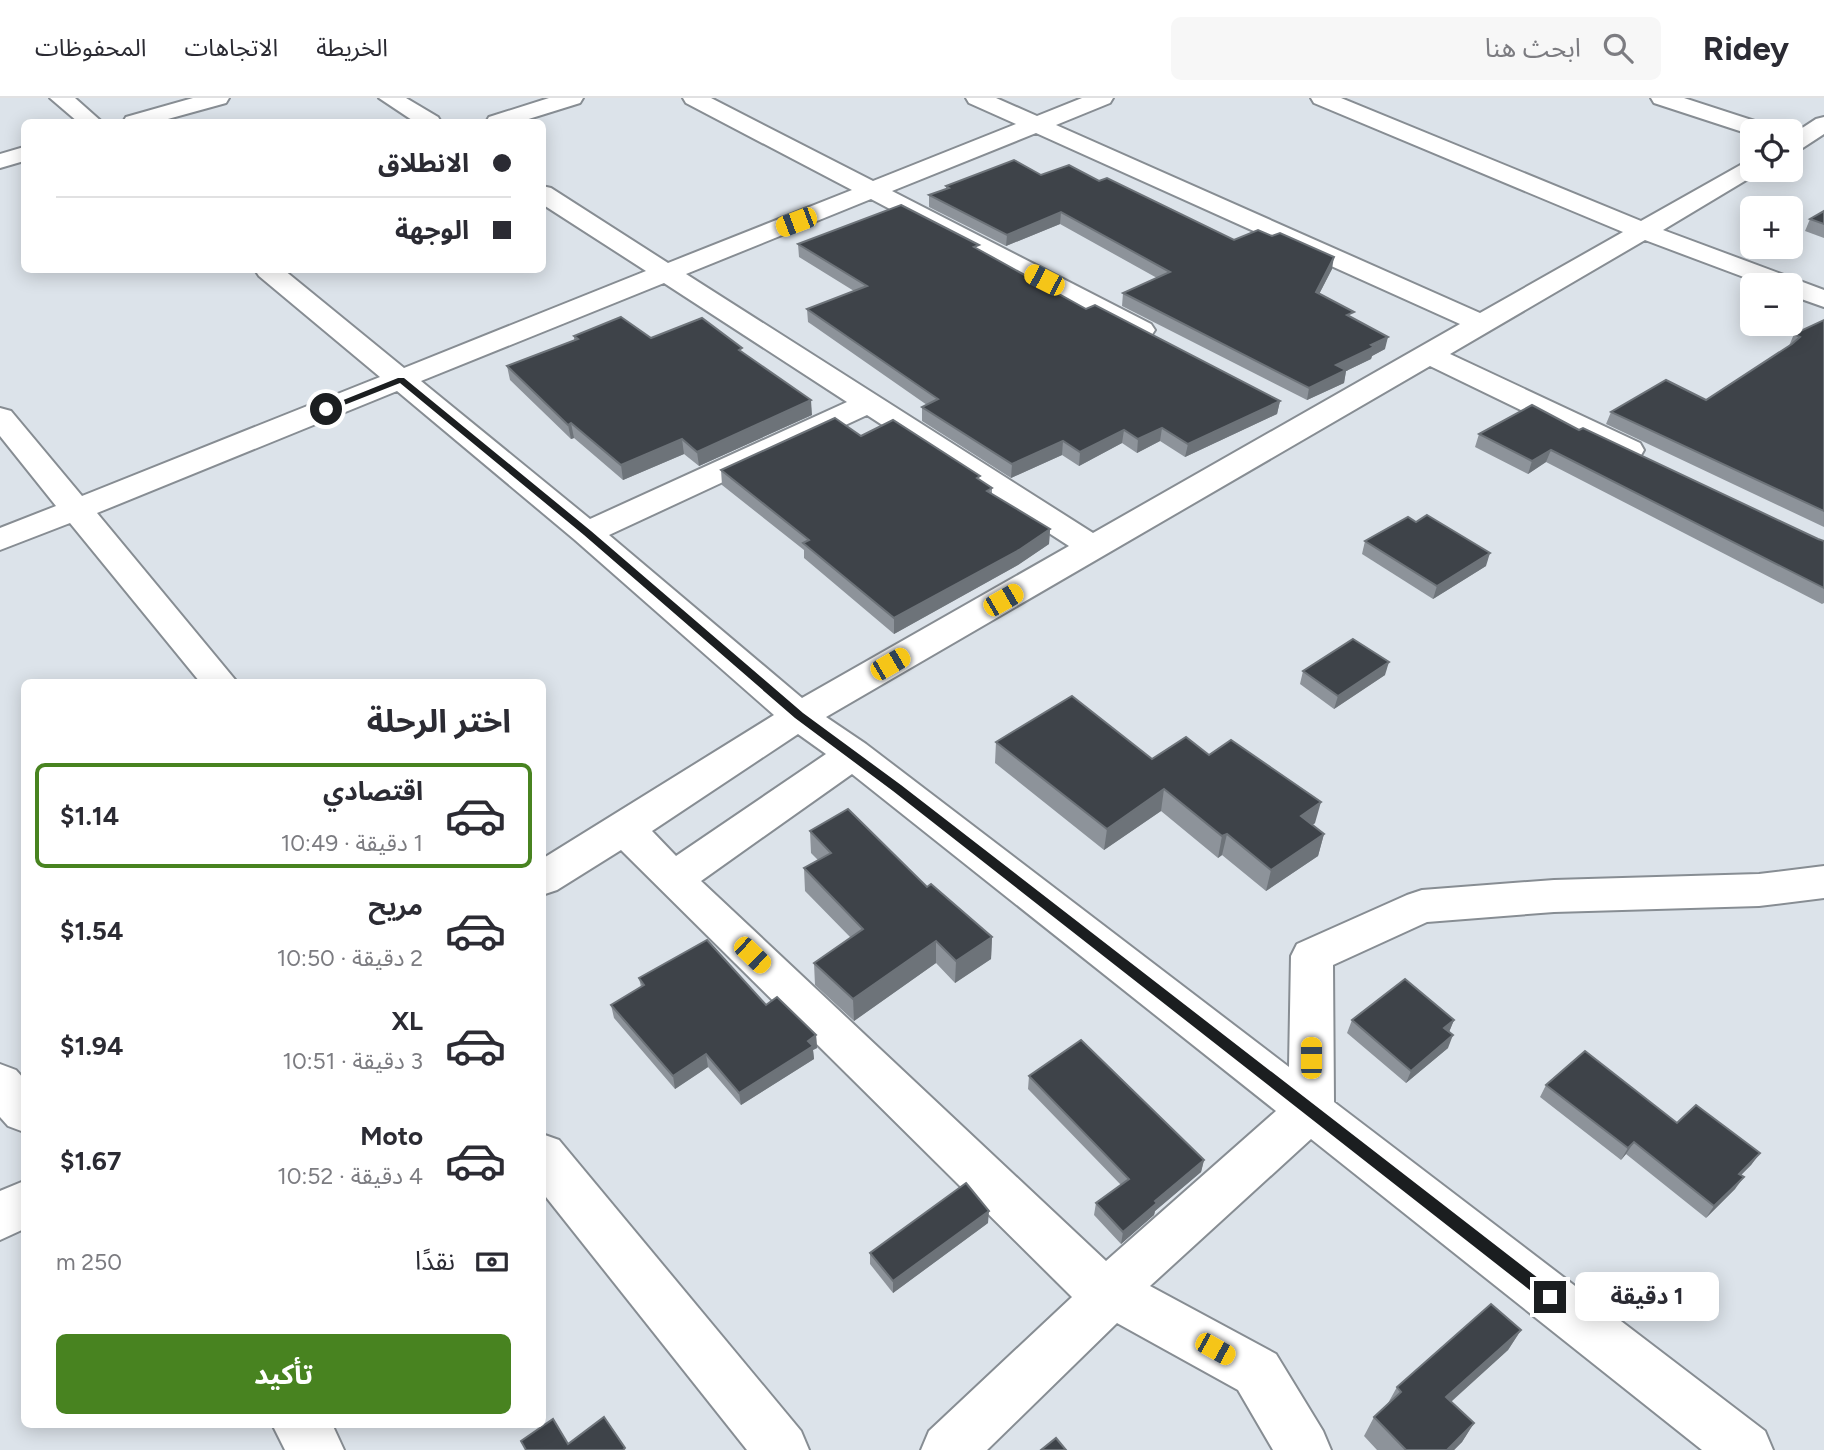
<!DOCTYPE html>
<html lang="ar">
<head>
<meta charset="utf-8">
<style>
	body { margin:0; font-family:Figtree,"Noto Sans Arabic",sans-serif; background:#f7f7f7; color:#2b2b33; direction:rtl; height:100vh; display:flex; flex-direction:column; font-size:26px; white-space:nowrap }
	* { box-sizing:border-box; margin:0 }
	p { font-size:23px; color:#7c7c81 }
	.icon { flex:none; width:38px; height:38px; fill:none; stroke:currentColor; stroke-width:2; stroke-linecap:round; stroke-linejoin:round }
	.map { position:relative; flex:1; overflow:hidden; direction:ltr }
	.side { position:absolute; left:21px; top:581px; width:525px; height:749px; display:flex; flex-direction:column; background:#fff; border-radius:10px; box-shadow:0 4px 18px #0003; direction:rtl }
	.side>* { flex:none }
	.top-card { position:absolute; left:21px; top:21px; width:525px; height:154px; border-radius:10px; box-shadow:0 4px 18px #0003; direction:rtl; display:grid; align-content:center; height:154px; padding:0 35px; background:#fff }
	.fabs { position:absolute; left:1740px; top:21px; display:grid; gap:14px }
	.fabs a { display:grid; place-items:center; width:63px; height:63px; border-radius:10px; background:#fff; box-shadow:0 4px 18px #0003; font-size:35px }
	.end { position:absolute; width:32px; height:32px; margin:-16px; border:9px solid #1b1e20; background:#fff; box-shadow:0 0 0 4px #fff }
	.from { border-radius:50% }
	.bubble { position:absolute; height:49px; border-radius:10px; background:#fff; box-shadow:0 4px 18px #0003; font-size:23px; font-weight:700; line-height:49px; text-align:center; direction:rtl }
	.car { position:absolute; width:21px; height:42px; margin:-21px -10px; border-radius:9px; box-shadow:0 0 5px 2px #0007; background:linear-gradient(#f5c518 24%,#345 0 40%,#f5c518 0 76%,#345 0 86%,#f5c518 0) }
	.top-card b { display:flex; align-items:center; gap:24px; height:66px; font-size:26px }
	.top-card b+b { border-top:2px solid #e1e1e2 }
	.top-card i { width:18px; height:18px; background:#2b2b33 }
	ul { padding:0; list-style:none }
	li { display:flex; align-items:center; gap:21px; height:105px; margin:0 14px 10px; padding:0 21px; border:4px solid transparent; border-radius:10px }
	li div { flex:1 }
	li b { display:block; font-size:26px }
	li em { font-style:normal; font-weight:700 }
	li.active { border-color:#488320 }
	li>.icon { width:63px; height:63px; stroke-width:1.5 }
	h2 { padding:0 35px; font-size:32px; line-height:84px }
	.pay { display:flex; align-items:center; gap:18px; height:77px; padding:0 35px; font-size:26px }
	.pay p { margin-inline-start:auto }
	.cta { display:flex; gap:14px; margin-top:auto; padding:14px 35px }
	.cta a { flex:1; height:80px; border-radius:10px; background:#488320; color:#fff; font-size:28px; font-weight:700; line-height:80px; text-align:center }
	header { display:flex; align-items:center; gap:42px; box-sizing:border-box; height:98px; padding:0 35px; background:#fff; border-bottom:2px solid #e1e1e2 }
	header strong { font-size:33px }
	nav { display:flex; gap:38px; margin-inline-start:auto; font-size:24px }
	.search { width:490px; height:63px; background:#f7f7f7; display:flex; align-items:center; gap:18px; box-sizing:border-box; padding:0 24px; border-radius:10px; color:#7c7c81; font-size:26px }
	.map>svg:first-child { display:block }
	.lines { fill:none; stroke-linecap:round; stroke-linejoin:round }
	.minor-casing { stroke:#878d93; stroke-width:4 }
	.minor { fill:#fff; fill-rule:evenodd }
	.wall { fill:#8d939a }
	.shaded-wall { fill:#6d7379 }
	.building { fill:#3e4349; stroke:#6d7379; stroke-width:2 }
	.route { fill:#1b1e20 }
</style>
</head>
<body>
<header>
<strong>Ridey</strong>
<div class="search"><svg class="icon" aria-label="search" viewBox="0 0 24 24"><circle cx="10" cy="10" r="6"/><path d="M15 15l6 6"/></svg>ابحث هنا</div>
<nav><a>الخريطة</a><a>الاتجاهات</a><a>المحفوظات</a></nav>
</header>
<div class="map">
<svg width="1824" height="1352" viewBox="0 0 1824 1352">
	<rect width="100%" height="100%" fill="#dce3ea"/>
	<g class="lines">
		<defs>
			<g id="minor">
				<path d="M50,0H75L102,24H78Z"/>
				<path d="M193,0H229L226,5L157,24H123L126,19Z"/>
				<path d="M379,0H406L438,19L441,24H415Z"/>
				<path d="M549,0H583L580,5L519,24H486L489,19Z"/>
				<path d="M683,0H711L873,83L1016,26L969,5L966,0H996L1037,18L1082,0H1113L1110,5L1056,27L1480,215L1623,134L1314,5L1311,0H1341L1641,123L1744,65L1752,63V72H1763L1663,132L1824,192V209L1790,197V187H1765L1645,142L1450,256L1640,345L1644,352L1640,359L1629,361L1618,359L1430,268L826,619L866,646L1289,969L1291,858L1297,846L1407,797L1422,792L1554,782L1759,776L1824,768V800L1759,808L1554,814L1427,824L1333,867L1334,1004L1765,1333L1773,1352H1702L1311,1041L1150,1188L1276,1256L1323,1333L1331,1352H1273L1238,1292L1117,1225L987,1352H921L929,1333L1072,1199L621,752L557,792L542,797V761L774,617L575,442L397,293L97,415L237,584H200L70,425L0,452V430L56,408L0,338V310L11,313L82,398L380,279L259,178L255,172H284L404,270L646,173L542,106V88L551,90L668,165L852,92L686,5ZM1036,35L1460,226L1093,435L686,176L871,101L1131,238L1141,240L1151,238L1155,232L1151,226L892,93ZM664,185L847,304L590,421L421,283ZM867,317L1069,448L802,600L609,437ZM798,636L826,656L676,758L652,733ZM852,676L1276,1013L1106,1163L701,783Z"/>
				<path d="M1651,0H1684L1770,28L1774,33H1752V37L1654,5Z"/>
				<path d="M1824,19V36L1798,53L1790,55V38L1816,21Z"/>
				<path d="M24,49V63L0,70V56Z"/>
				<path d="M0,966L16,972L24,981V1034L8,1028L0,1019Z"/>
				<path d="M542,1036L559,1042L801,1333L809,1352H747L542,1094Z"/>
				<path d="M24,1083V1131L0,1142V1093Z"/>
				<path d="M272,1326H332L344,1352H285Z"/>
			</g>
		</defs>
		<use href="#minor" class="minor-casing"/>
		<use href="#minor" class="minor"/>
	</g>
	<g class="wall">
		<path d="M1041,77L1099,83L1234,142L1332,171L1319,196L1353,220L1385,251L1372,258L1371,261L1346,273L1344,285L1307,302L1122,208L1123,195L1157,180L1060,126L1006,148L929,109V97L946,91V88Z"/>
		<path d="M1824,113V140L1805,133L1810,121Z"/>
		<path d="M798,146L979,152L1086,211L1280,303L1277,316L1185,359L1160,343L1137,355L1122,345L1079,368L1062,357L1011,380L922,323V309L927,307L808,224L807,211L854,193L799,159Z"/>
		<path d="M1824,222V429L1606,326L1611,314L1706,302L1789,248L1794,236Z"/>
		<path d="M574,238L651,240L742,254L812,317L699,368L684,356L623,382L574,340L571,341L510,282L507,268L574,242Z"/>
		<path d="M1579,332L1818,441L1824,443V505L1822,506L1546,364L1528,376L1475,349L1479,336Z"/>
		<path d="M861,338L980,382L992,390V396L1050,431L1049,446L1018,467L894,536L804,460V452L722,387L721,372Z"/>
		<path d="M1416,424L1486,468L1433,501L1362,456L1365,443Z"/>
		<path d="M1303,573L1385,577L1334,611L1300,586Z"/>
		<path d="M996,644L1152,661L1209,657L1315,725L1312,727L1324,736L1318,758L1266,793L1222,757L1218,760L1161,713L1104,752L995,665Z"/>
		<path d="M810,733L927,789L992,839L991,861L955,885L936,865L854,923L815,887L814,865L851,840L805,793L804,770L818,762L811,755Z"/>
		<path d="M639,880L766,907L816,937L817,950L813,952L814,961L741,1007L708,969L675,991L614,920L611,907L641,889Z"/>
		<path d="M1352,922H1454L1449,934L1448,950L1406,985L1347,935Z"/>
		<path d="M1029,978L1204,1062L1201,1074L1155,1113L1154,1117L1121,1146L1094,1117L1096,1105L1121,1087L1028,991Z"/>
		<path d="M1546,987L1677,1025L1760,1055L1751,1067L1741,1077L1735,1091L1706,1120L1626,1056L1621,1062L1540,999Z"/>
		<path d="M988,1125L893,1195L870,1166V1155Z"/>
		<path d="M1521,1232L1508,1252L1451,1304L1474,1325L1462,1344L1454,1352H1377L1364,1338L1374,1319L1387,1307L1397,1289Z"/>
	</g>
	<g class="shaded-wall">
		<path d="M1061,114L1060,126L1006,148L1007,137Z"/>
		<path d="M1334,159L1332,171L1314,206L1316,194Z"/>
		<path d="M1388,239L1385,251L1372,258L1371,261L1346,273L1344,285L1307,302L1309,290L1336,267Z"/>
		<path d="M811,302L812,317L699,368L697,354Z"/>
		<path d="M1280,303L1277,316L1185,359L1188,346Z"/>
		<path d="M571,325L574,340L571,341L568,327Z"/>
		<path d="M1162,330L1160,343L1137,355L1138,341Z"/>
		<path d="M1124,332L1122,345L1079,368L1080,354Z"/>
		<path d="M682,341L684,356L623,382L621,367Z"/>
		<path d="M1063,343L1062,357L1011,380L1012,366Z"/>
		<path d="M1551,352L1546,364L1528,376L1532,363Z"/>
		<path d="M1050,431L1049,446L1018,467L894,536V520Z"/>
		<path d="M1490,455L1486,468L1433,501L1437,488Z"/>
		<path d="M1389,564L1385,577L1334,611L1338,598Z"/>
		<path d="M1164,691L1161,713L1104,752L1107,731Z"/>
		<path d="M1321,704L1315,725L1295,740L1301,718Z"/>
		<path d="M1227,736L1222,757L1218,760L1222,738Z"/>
		<path d="M1324,736L1318,758L1266,793L1271,772Z"/>
		<path d="M992,839L991,861L955,885L956,863Z"/>
		<path d="M936,843V865L854,923L853,901Z"/>
		<path d="M1454,922L1449,934L1444,930Z"/>
		<path d="M816,937L817,950L813,952L814,961L741,1007L739,995Z"/>
		<path d="M1453,937L1448,950L1406,985L1411,973Z"/>
		<path d="M706,956L708,969L675,991L673,978Z"/>
		<path d="M1634,1044L1626,1056L1621,1062L1628,1050Z"/>
		<path d="M1760,1055L1751,1067L1730,1088L1739,1076Z"/>
		<path d="M1204,1062L1201,1074L1155,1113L1154,1117L1121,1146L1123,1134L1155,1103Z"/>
		<path d="M1744,1079L1735,1091L1706,1120L1714,1108Z"/>
		<path d="M989,1113L988,1125L893,1195V1183Z"/>
		<path d="M1521,1232L1508,1252L1435,1318L1446,1299Z"/>
		<path d="M1474,1325L1462,1344L1454,1352H1447Z"/>
	</g>
	<g class="building">
		<path d="M1014,62L1041,77L1069,67L1099,83L1107,80L1234,142L1258,132L1272,138L1280,135L1334,159L1316,194L1354,214L1347,217L1388,239L1371,247L1374,249L1336,267L1346,272L1309,290L1123,195L1170,174L1061,114L1007,137L929,97L949,90L946,88Z"/>
		<path d="M901,107L979,147L974,149L1086,211L1095,207L1280,303L1188,346L1162,330L1138,341L1124,332L1080,354L1063,343L1012,366L922,309L938,301L807,211L867,188L798,146Z"/>
		<path d="M1824,113V126L1810,121Z"/>
		<path d="M621,219L651,240L702,220L742,250L739,252L811,302L697,354L682,341L621,367L571,325L568,327L507,268L578,241L574,238Z"/>
		<path d="M1824,222V413L1611,314L1666,282L1706,302L1792,246L1800,239L1794,236Z"/>
		<path d="M1532,307L1579,332L1583,330L1818,441L1824,443V490L1551,352L1532,363L1479,336Z"/>
		<path d="M835,320L861,338L893,322L980,378L977,380L992,390L987,393L1050,431L1019,452L894,520L803,445L809,442L721,372Z"/>
		<path d="M1427,417L1490,455L1437,488L1365,443L1408,419L1416,424Z"/>
		<path d="M1353,541L1389,564L1338,598L1303,573Z"/>
		<path d="M1072,598L1152,661L1186,639L1209,657L1231,642L1321,704L1301,718L1324,736L1271,772L1227,736L1222,738L1164,691L1107,731L996,644Z"/>
		<path d="M848,711L927,789L931,786L992,839L956,863L936,843L853,901L814,865L863,831L804,770L831,755L810,733Z"/>
		<path d="M707,842L766,907L777,899L816,937L808,943L813,948L739,995L706,956L673,978L611,907L644,887L639,880Z"/>
		<path d="M1405,881L1454,922L1444,930L1453,937L1411,973L1352,922Z"/>
		<path d="M1081,942L1204,1062L1155,1103L1157,1105L1123,1134L1096,1105L1129,1081L1029,978Z"/>
		<path d="M1585,953L1677,1025L1696,1007L1760,1055L1739,1076L1744,1079L1714,1108L1634,1044L1628,1050L1546,987Z"/>
		<path d="M966,1085L989,1113L893,1183L870,1155Z"/>
		<path d="M1491,1206L1521,1232L1446,1299L1474,1325L1447,1352H1406L1374,1319L1401,1294L1397,1289Z"/>
		<path d="M604,1319L625,1350L623,1352H526L521,1343L553,1321L568,1346Z"/>
		<path d="M1056,1340L1066,1352H1041Z"/>
	</g>
	<path class="route" d="M398,280H404L591,433L803,615L901,687L1556,1194L1558,1199L1556,1204L1550,1206L1545,1204L893,693L795,620L584,437L400,285L329,313L321,311Z"/>
</svg>
<div class="fabs">
<a><svg class="icon" aria-label="locate" viewBox="0 0 24 24"><circle cx="12" cy="12" r="6"/><path d="M12 2v4M12 18v4M2 12h4M18 12h4"/></svg></a>
<a>+</a>
<a>−</a>
</div>
<i class="end from" style="left:326px;top:311px"></i>
<i class="end" style="left:1550px;top:1199px"></i>
<div class="bubble" style="left:1575px;top:1174px;width:144px">1 دقيقة</div>
<i class="car" style="left:796px;top:124px;rotate:249deg"></i>
<i class="car" style="left:1044px;top:182px;rotate:297deg"></i>
<i class="car" style="left:1003px;top:502px;rotate:60deg"></i>
<i class="car" style="left:890px;top:566px;rotate:60deg"></i>
<i class="car" style="left:752px;top:857px;rotate:134deg"></i>
<i class="car" style="left:1311px;top:960px;rotate:0deg"></i>
<i class="car" style="left:1215px;top:1251px;rotate:119deg"></i>
<div class="top-card">
<b><i class="from"></i>الانطلاق</b>
<b><i></i>الوجهة</b>
</div>
<section class="side">
<h2>اختر الرحلة</h2>
<ul>
<li class="active"><svg class="icon" aria-label="car" viewBox="0 0 24 24"><path d="M5 17H2v-5l4-1 3-4h7l3 4 3 1v5h-3M9 17h6M6 11h13"/><circle cx="7" cy="17" r="2"/><circle cx="17" cy="17" r="2"/></svg><div><b>اقتصادي</b><p>1 دقيقة · 10:49</p></div><em>$1.14</em></li>
<li><svg class="icon" aria-label="car" viewBox="0 0 24 24"><path d="M5 17H2v-5l4-1 3-4h7l3 4 3 1v5h-3M9 17h6M6 11h13"/><circle cx="7" cy="17" r="2"/><circle cx="17" cy="17" r="2"/></svg><div><b>مريح</b><p>2 دقيقة · 10:50</p></div><em>$1.54</em></li>
<li><svg class="icon" aria-label="car" viewBox="0 0 24 24"><path d="M5 17H2v-5l4-1 3-4h7l3 4 3 1v5h-3M9 17h6M6 11h13"/><circle cx="7" cy="17" r="2"/><circle cx="17" cy="17" r="2"/></svg><div><b>XL</b><p>3 دقيقة · 10:51</p></div><em>$1.94</em></li>
<li><svg class="icon" aria-label="car" viewBox="0 0 24 24"><path d="M5 17H2v-5l4-1 3-4h7l3 4 3 1v5h-3M9 17h6M6 11h13"/><circle cx="7" cy="17" r="2"/><circle cx="17" cy="17" r="2"/></svg><div><b>Moto</b><p>4 دقيقة · 10:52</p></div><em>$1.67</em></li>
</ul>
<div class="pay"><svg class="icon" aria-label="cash" viewBox="0 0 24 24"><path d="M3 7h18v10H3z"/><circle cx="12" cy="12" r="2"/></svg>نقدًا<p>250 m</p></div>
<div class="cta"><a>تأكيد</a></div>
</section>
</div>
</body>
</html>
